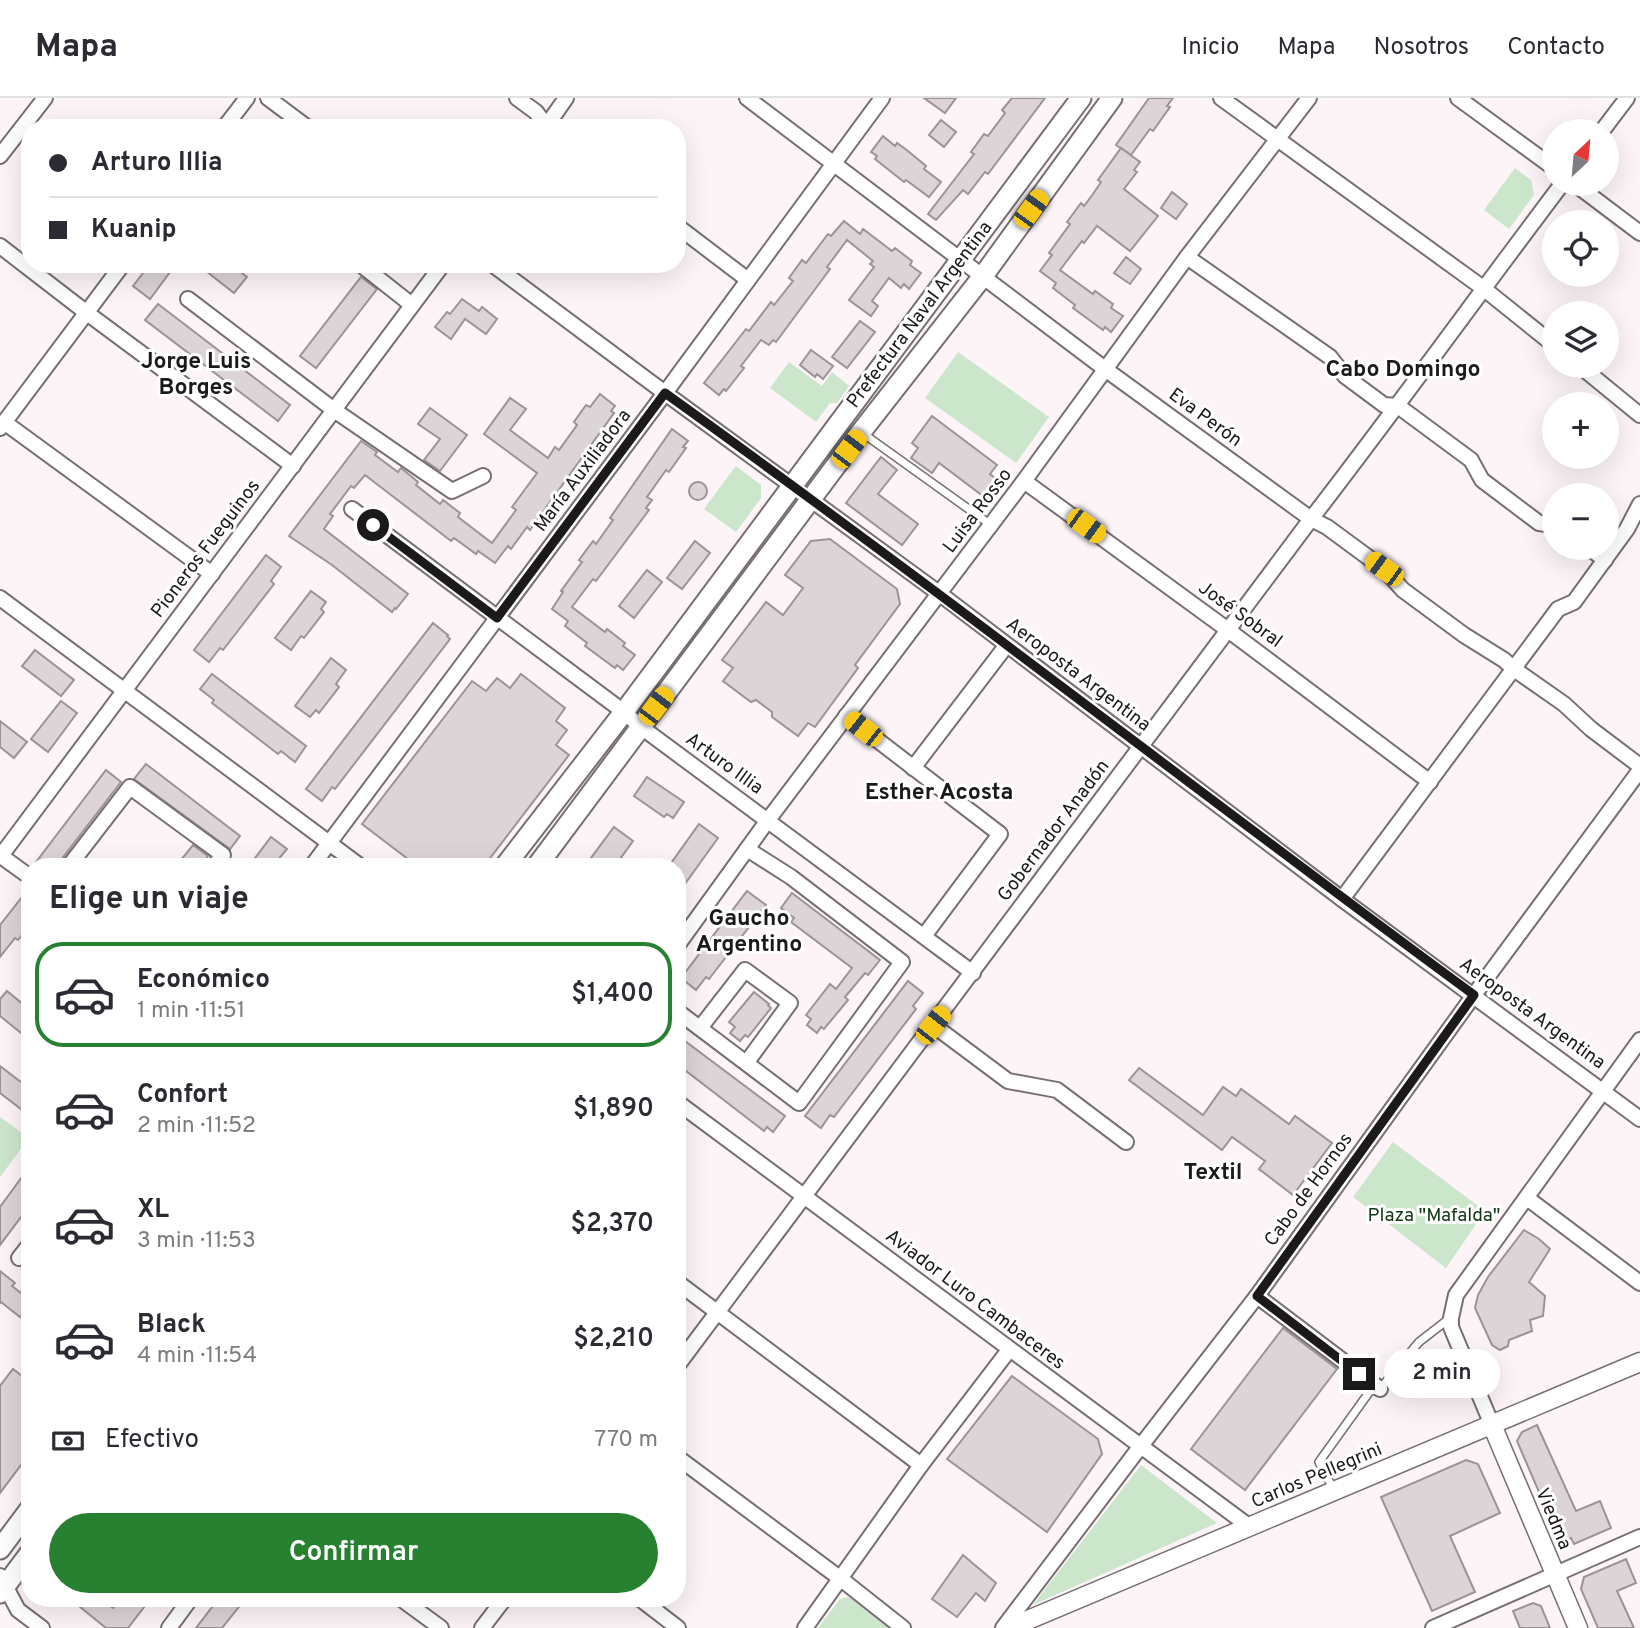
<!DOCTYPE html>
<html lang="es">
<head>
<meta charset="utf-8">
<style>
	body { margin:0; font-family:Overpass,sans-serif; background:#f7f7f7; color:#2b2b33; height:100vh; display:flex; flex-direction:column; font-size:26px; white-space:nowrap }
	* { box-sizing:border-box; margin:0 }
	p { font-size:23px; color:#7c7c81 }
	.icon { flex:none; width:38px; height:38px; fill:none; stroke:currentColor; stroke-width:2; stroke-linecap:round; stroke-linejoin:round }
	.map { position:relative; flex:1; overflow:hidden }
	.side { position:absolute; left:21px; top:760px; width:665px; height:749px; display:flex; flex-direction:column; background:#fff; border-radius:28px; box-shadow:0 7px 28px #0002 }
	.side>* { flex:none }
	.top-card { position:absolute; left:21px; top:21px; width:665px; height:154px; border-radius:28px; box-shadow:0 7px 28px #0002; display:grid; align-content:center; height:154px; padding:0 28px; background:#fff }
	.needle { width:46px; rotate:26deg }
	.fabs { position:absolute; left:1542px; top:21px; display:grid; gap:14px }
	.fabs a { display:grid; place-items:center; width:77px; height:77px; border-radius:50%; background:#fff; box-shadow:0 7px 28px #0002; font-size:35px }
	.end { position:absolute; width:32px; height:32px; margin:-16px; border:9px solid #1c191a; background:#fff; box-shadow:0 0 0 4px #fff }
	.from { border-radius:50% }
	.bubble { position:absolute; height:49px; border-radius:24px; background:#fff; box-shadow:0 7px 28px #0002; font-size:23px; font-weight:600; line-height:49px; text-align:center }
	.car { position:absolute; width:21px; height:42px; margin:-21px -10px; border-radius:9px; box-shadow:0 0 5px 2px #0007; background:linear-gradient(#f5c518 24%,#345 0 40%,#f5c518 0 76%,#345 0 86%,#f5c518 0) }
	.top-card b { display:flex; align-items:center; gap:24px; height:66px; font-size:26px }
	.top-card b+b { border-top:2px solid #e1e1e2 }
	.top-card i { width:18px; height:18px; background:#2b2b33 }
	ul { padding:0; list-style:none }
	li { display:flex; align-items:center; gap:21px; height:105px; margin:0 14px 10px; padding:0 14px; border:4px solid transparent; border-radius:28px }
	li div { flex:1 }
	li b { display:block; font-size:26px }
	li em { font-style:normal; font-weight:600 }
	li.on { border-color:#278131 }
	li>.icon { width:63px; height:63px; stroke-width:1.5 }
	h2 { padding:0 28px; font-size:32px; line-height:84px }
	.pay { display:flex; align-items:center; gap:18px; height:77px; padding:0 28px; font-size:26px }
	.pay p { margin-inline-start:auto }
	.button { display:flex; gap:14px; margin-top:auto; padding:14px 28px }
	.button a { flex:1; height:80px; border-radius:42px; background:#278131; color:#fff; font-size:28px; font-weight:600; line-height:80px; text-align:center }
	header { display:flex; align-items:center; gap:42px; box-sizing:border-box; height:98px; padding:0 35px; background:#fff; border-bottom:2px solid #e1e1e2 }
	header strong { font-size:33px }
	nav { display:flex; gap:38px; margin-inline-start:auto; font-size:24px }
	.map>svg:first-child { display:block }
	.green { fill:#cce6cc }
	.building { fill:#dcd4d7; stroke:#9b9396; stroke-width:2 }
	.lines { fill:none; stroke-linecap:round; stroke-linejoin:round }
	.service-casing { stroke:#776f72; stroke-width:10 }
	.minor-casing { stroke:#776f72; stroke-width:18 }
	.tertiary-casing { stroke:#776f72; stroke-width:21 }
	.secondary-casing { stroke:#776f72; stroke-width:23 }
	.service { stroke:#fff; stroke-width:7 }
	.minor { stroke:#fff; stroke-width:14 }
	.tertiary { stroke:#fff; stroke-width:18 }
	.secondary { stroke:#fff; stroke-width:19 }
	.route { stroke:#1c191a; stroke-width:9 }
	.labels { text-anchor:middle; dominant-baseline:central; stroke-width:6; stroke-linejoin:round; paint-order:stroke }
	.street-label { font-size:19px; fill:#1c191a; stroke:#fff }
	.park-label { font-size:19px; fill:#113814; stroke:#fff }
	.quarter-label { font-size:23px; font-weight:bold; fill:#1c191a; stroke:#fff }
</style>
</head>
<body>
<header>
<strong>Mapa</strong>
<nav><a>Inicio</a><a>Mapa</a><a>Nosotros</a><a>Contacto</a></nav>
</header>
<div class="map">
<svg width="1640" height="1530" viewBox="0 0 1640 1530">
	<rect width="100%" height="100%" fill="#fdf4f8"/>
	<g class="green">
		<path d="M1515,70L1531,82L1534,97L1509,131L1484,112Z"/>
		<path d="M958,254L1049,319L1016,365L925,300Z"/>
		<path d="M789,264L822,288L832,274L849,288L837,305H830L816,324L770,290Z"/>
		<path d="M736,368L761,387V400L736,434L704,411Z"/>
		<path d="M0,1019L29,1040L0,1079Z"/>
		<path d="M1393,1044L1485,1113L1446,1170L1353,1099Z"/>
		<path d="M1141,1367L1217,1425L1033,1507Z"/>
		<path d="M847,1499L854,1501L891,1530H818L840,1501Z"/>
	</g>
	<g class="building">
		<path d="M924,0H956L945,15Z"/>
		<path d="M1012,0H1045L988,76L985,74L968,96L963,92L936,122L928,116L974,56L971,54L984,36L988,38L1005,15L1002,12Z"/>
		<path d="M1149,0H1173L1167,8L1170,9L1153,33L1150,31L1131,57L1116,47Z"/>
		<path d="M941,22L956,34L944,49L929,37Z"/>
		<path d="M883,38L895,48L897,45L908,53L926,68L924,71L941,84L929,99L906,82L904,84L875,61L877,58L871,54Z"/>
		<path d="M1121,50L1140,64L1134,72L1137,74L1124,91L1158,118L1130,153L1097,128L1084,145L1082,143L1060,172L1093,196L1095,193L1113,206L1111,210L1123,218L1111,234L1105,229L1103,232L1073,210L1075,207L1053,190L1056,185L1040,173L1052,157L1049,155L1070,126L1067,124L1081,105L1084,108L1093,96L1101,84L1098,82Z"/>
		<path d="M1172,94L1187,106L1176,121L1161,110Z"/>
		<path d="M844,123L860,136L863,131L892,153L895,150L912,163L910,167L921,175L909,191L904,186L901,190L889,180L872,203L878,208L871,218L849,202L874,169L870,166L873,163L847,142L827,169L830,171L776,244L773,242L769,247L761,242L741,268L744,270L726,293L724,291L719,297L704,285L746,231L749,233L771,204L774,207L793,183L789,180L802,162L806,165L828,136L831,138Z"/>
		<path d="M1126,159L1141,171L1130,186L1114,175Z"/>
		<path d="M150,166H176L150,201L133,188Z"/>
		<path d="M197,166H230L247,179L234,195Z"/>
		<path d="M361,179L377,191L316,270L300,258Z"/>
		<path d="M462,201L479,213L482,209L497,221L486,236L465,221L451,241L435,229L447,214L450,216Z"/>
		<path d="M158,206L290,307L278,323L145,222Z"/>
		<path d="M860,223L875,234L847,270L832,259Z"/>
		<path d="M811,252L833,268L823,281L817,276L815,279L800,267Z"/>
		<path d="M600,296L615,308L611,313L614,315L530,432L527,429L511,451L508,448L495,465L478,453L476,456L454,440L451,443L365,377L354,390L351,388L330,416L333,418L324,431L408,496L396,511L395,510L392,514L332,467L289,438L361,343L377,354L375,357L398,374L401,370L418,384L416,387L440,406L443,402L460,415L458,419L492,445L516,412L512,409L537,375L484,336L510,300L526,311L510,332L548,360L555,349L559,352L577,327L574,324L586,307L590,309Z"/>
		<path d="M430,310L467,337L440,373L424,362L440,341L418,326Z"/>
		<path d="M932,318L997,367L990,376L996,381L983,398L939,365L932,375L911,360L918,350L912,345Z"/>
		<path d="M672,331L688,343L683,349L686,350L669,374L666,372L647,399L652,402L646,410L649,412L596,483L593,481L572,509L605,534L607,531L625,545L623,548L635,557L623,572L617,567L615,570L585,548L587,545L565,528L568,523L552,511L563,494L561,493L582,464L579,462L593,443L596,446L613,422L610,420Z"/>
		<path d="M881,359L897,372L878,396L918,426L902,447L846,405Z"/>
		<circle cx="698" cy="393" r="9"/>
		<path d="M830,441L897,491L900,506L855,567L858,570L815,629L808,625L798,638L772,619V614L756,602L751,604L723,583L733,570L722,562L766,504L783,517L803,490L785,477L811,443Z"/>
		<path d="M695,443L710,455L682,491L667,480Z"/>
		<path d="M266,457L281,469L271,483L274,486L223,552L220,550L209,564L194,552Z"/>
		<path d="M647,472L662,484L634,520L619,508Z"/>
		<path d="M311,493L326,504L321,511L324,514L304,540L301,538L291,552L275,540Z"/>
		<path d="M433,525L448,537L447,538L450,541L335,691L332,689L322,703L306,691Z"/>
		<path d="M35,552L74,582L61,598L22,568Z"/>
		<path d="M331,560L346,572L336,586L339,589L319,615L316,612L310,619L295,608Z"/>
		<path d="M212,576L306,648L295,664L281,653L278,656L212,605L214,602L200,591Z"/>
		<path d="M521,576L565,610L556,623L567,632L556,647L569,657L484,768H417L362,726L472,583L486,593L497,580L510,590Z"/>
		<path d="M61,603L77,615L48,654L31,641Z"/>
		<path d="M0,623L27,644L14,660L0,649Z"/>
		<path d="M146,666L240,738L230,751L134,681Z"/>
		<path d="M106,672L121,684L61,762L60,768H33Z"/>
		<path d="M647,679L684,704L673,720L667,716L664,719L634,698Z"/>
		<path d="M699,726L718,740L677,797V768H669Z"/>
		<path d="M614,729L633,743L615,768H585Z"/>
		<path d="M271,739L287,751L273,768H249Z"/>
		<path d="M193,747L208,758L201,768H176Z"/>
		<path d="M30,789V827L18,842L15,840L0,859V827Z"/>
		<path d="M747,793L766,807L709,881L706,879L696,892L681,880Z"/>
		<path d="M792,795L880,862L868,877L865,875L845,899L848,902L824,931L821,929L817,935L807,927L811,921L806,917L830,886L836,891L852,870L791,824L794,820L781,810Z"/>
		<path d="M908,883L923,895L913,908L916,911L834,1019L830,1017L821,1030L805,1018Z"/>
		<path d="M7,893L30,912V937L24,932L21,935L0,918V901Z"/>
		<path d="M754,894L769,906L768,907L771,910L748,939L745,937L740,943L730,935L735,929L729,924Z"/>
		<path d="M677,937L785,1018L773,1034L767,1029L764,1033L677,966Z"/>
		<path d="M0,968L30,991V1018L0,995Z"/>
		<path d="M1139,970L1203,1017L1223,989L1236,998L1241,991L1289,1026L1295,1018L1332,1045L1293,1097L1259,1071L1265,1063L1232,1039L1222,1052L1129,982Z"/>
		<path d="M30,1068V1101L24,1109L27,1111L0,1147V1109Z"/>
		<path d="M1524,1132L1539,1141L1550,1151L1529,1184L1545,1198L1543,1218L1530,1222L1532,1233L1509,1242L1508,1248L1500,1252L1492,1247L1475,1210L1478,1197L1488,1179Z"/>
		<path d="M0,1173L15,1185L12,1188L30,1202V1207L20,1219L1,1204L0,1205Z"/>
		<path d="M1283,1230L1337,1271L1245,1392L1191,1351Z"/>
		<path d="M13,1271L30,1284V1355L0,1395V1288Z"/>
		<path d="M1012,1278L1098,1341L1102,1356L1047,1434L947,1361Z"/>
		<path d="M1537,1327L1576,1413L1600,1403L1611,1430L1574,1446L1571,1440L1561,1445L1517,1343L1522,1334Z"/>
		<path d="M1466,1362L1478,1366L1500,1415L1450,1438L1475,1494L1432,1513L1381,1399Z"/>
		<path d="M963,1457L996,1485L985,1503L976,1495L957,1519L932,1501Z"/>
		<path d="M1626,1461L1636,1485L1617,1493L1634,1530H1598L1581,1491L1584,1479Z"/>
		<path d="M69,1500H100L113,1510L117,1504L120,1507L126,1500H151L128,1530H106Z"/>
		<path d="M219,1500H246L222,1530H196Z"/>
		<path d="M1533,1505L1541,1508L1550,1530H1520L1513,1513Z"/>
	</g>
	<g class="lines">
		<defs>
			<g id="service">
				<path d="M861,334L991,427"/>
				<path d="M29,955L30,956"/>
				<path d="M1334,1392L1319,1364L1370,1293L1380,1291L1419,1244L1450,1220"/>
			</g>
			<g id="minor">
				<path d="M268,0L308,30"/>
				<path d="M517,0L536,14L548,30"/>
				<path d="M747,0L1105,271L1311,421L1327,429L1384,471L1403,492L1464,537L1504,562L1514,571L1564,606L1591,631L1640,668"/>
				<path d="M1221,0L1483,190L1554,247"/>
				<path d="M1458,0L1554,70"/>
				<path d="M224,30L247,0"/>
				<path d="M545,30L566,0"/>
				<path d="M1602,33L1627,0"/>
				<path d="M0,58L45,0"/>
				<path d="M1575,86L1640,135"/>
				<path d="M677,128L748,182"/>
				<path d="M0,148L87,215L293,368"/>
				<path d="M1187,159L1330,259L1345,278L1384,307L1398,308L1471,362L1482,382L1539,425L1554,427"/>
				<path d="M360,166L412,207"/>
				<path d="M492,166L665,295L940,496L1342,801L1640,1021"/>
				<path d="M188,201L334,312L452,393L483,378"/>
				<path d="M1580,268L1640,317"/>
				<path d="M4,324L212,476"/>
				<path d="M0,330L123,166"/>
				<path d="M1024,383L1228,532L1430,684"/>
				<path d="M352,411L624,614L641,629L973,875"/>
				<path d="M1589,450L1605,462"/>
				<path d="M0,500L360,768"/>
				<path d="M846,618L1000,736L924,838"/>
				<path d="M913,670L1006,548"/>
				<path d="M1,758L30,779"/>
				<path d="M0,759L443,166"/>
				<path d="M69,768L130,689L223,757L214,768"/>
				<path d="M312,768L665,295L882,0"/>
				<path d="M1342,801L1558,511L1574,504L1627,431L1640,406"/>
				<path d="M677,848L768,722L1024,383L1187,159L1309,0"/>
				<path d="M677,913L799,1005L902,864L791,779L747,751"/>
				<path d="M933,927L1008,983L1057,992L1126,1044"/>
				<path d="M700,930L745,872L790,905L747,964"/>
				<path d="M677,1004L1250,1429"/>
				<path d="M1527,1100L1640,1185"/>
				<path d="M19,1160L30,1146"/>
				<path d="M677,1184L921,1367"/>
				<path d="M1257,1198L1380,1291"/>
				<path d="M677,1268L1311,421C1396,311 1478,197 1562,86"/>
				<path d="M1492,1327L1451,1229V1220L1456,1197L1640,942"/>
				<path d="M677,1359L841,1481L903,1530"/>
				<path d="M0,1478L18,1512L42,1530"/>
				<path d="M400,1500L441,1530"/>
				<path d="M639,1500L678,1530"/>
				<path d="M169,1530L191,1500"/>
				<path d="M482,1530L505,1500"/>
				<path d="M805,1530L921,1367L1009,1252"/>
				<path d="M1003,1530L1140,1349L1257,1198L1474,897L1640,672"/>
				<path d="M1433,1530L1640,1439"/>
			</g>
			<g id="tertiary">
				<path d="M1492,1327L1578,1530"/>
				<path d="M1009,1530L1640,1264"/>
			</g>
			<g id="secondary">
				<path d="M505,768L624,614L1081,0"/>
				<path d="M537,768L861,334L983,178L1112,0"/>
				<path d="M0,1451L30,1411"/>
				<path d="M0,1495L30,1455"/>
			</g>
		</defs>
		<use href="#service" class="service-casing"/>
		<use href="#minor" class="minor-casing"/>
		<use href="#tertiary" class="tertiary-casing"/>
		<use href="#secondary" class="secondary-casing"/>
		<use href="#service" class="service"/>
		<use href="#minor" class="minor"/>
		<use href="#tertiary" class="tertiary"/>
		<use href="#secondary" class="secondary"/>
	</g>
	<g class="lines">
		<path class="route" d="M373,427L497,520L665,295C938,491 1203,698 1474,897L1257,1198L1359,1276"/>
	</g>
	<g class="labels">
		<g class="street-label">
			<text transform="translate(920 217) rotate(-53)">Prefectura Naval Argentina</text>
			<text transform="translate(1205 320) rotate(36)">Eva Perón</text>
			<text transform="translate(583 373) rotate(-53)">María Auxiliadora</text>
			<text transform="translate(978 413) rotate(-53)">Luisa Rosso</text>
			<text transform="translate(206 451) rotate(-53)">Pioneros Fueguinos</text>
			<text transform="translate(1240 517) rotate(36)">José Sobral</text>
			<text transform="translate(1078 577) rotate(37)">Aeroposta Argentina</text>
			<text transform="translate(724 666) rotate(36)">Arturo Illia</text>
			<text transform="translate(1054 733) rotate(-53)">Gobernador Anadón</text>
			<text transform="translate(1532 916) rotate(36)">Aeroposta Argentina</text>
			<text transform="translate(1309 1092) rotate(-54)">Cabo de Hornos</text>
			<text transform="translate(975 1202) rotate(37)">Aviador Luro Cambaceres</text>
			<text transform="translate(1317 1378) rotate(-23)">Carlos Pellegrini</text>
			<text transform="translate(1553 1421) rotate(67)">Viedma</text>
		</g>
		<g class="park-label">
			<text x="1434" y="1118">Plaza "Mafalda"</text>
		</g>
		<g class="quarter-label">
			<text x="196" y="264">Jorge Luis<tspan x="196" dy="26">Borges</tspan></text>
			<text x="1403" y="272">Cabo Domingo</text>
			<text x="939" y="695">Esther Acosta</text>
			<text x="749" y="821">Gaucho<tspan x="749" dy="26">Argentino</tspan></text>
			<text x="1213" y="1075">Textil</text>
		</g>
	</g>
</svg>
<div class="fabs">
<a><svg class="needle" viewBox="-14 -14 28 28"><path d="M0-13l5 13h-10z" fill="#e53935"/><path d="M0 13l5-13h-10z" fill="#7c7c81"/></svg></a>
<a><svg class="icon" aria-label="locate" viewBox="0 0 24 24"><circle cx="12" cy="12" r="6"/><path d="M12 2v4M12 18v4M2 12h4M18 12h4"/></svg></a>
<a><svg class="icon" aria-label="layers" viewBox="0 0 24 24"><path d="M12 4l9 5-9 5-9-5zM3 14l9 5 9-5"/></svg></a>
<a>+</a>
<a>−</a>
</div>
<i class="end from" style="left:373px;top:427px"></i>
<i class="end" style="left:1359px;top:1276px"></i>
<div class="bubble" style="left:1384px;top:1251px;width:116px">2 min</div>
<i class="car" style="left:1031px;top:111px;rotate:36deg"></i>
<i class="car" style="left:849px;top:351px;rotate:37deg"></i>
<i class="car" style="left:1086px;top:428px;rotate:126deg"></i>
<i class="car" style="left:1384px;top:471px;rotate:306deg"></i>
<i class="car" style="left:656px;top:608px;rotate:37deg"></i>
<i class="car" style="left:863px;top:631px;rotate:308deg"></i>
<i class="car" style="left:933px;top:927px;rotate:38deg"></i>
<div class="top-card">
<b><i class="from"></i>Arturo Illia</b>
<b><i></i>Kuanip</b>
</div>
<section class="side">
<h2>Elige un viaje</h2>
<ul>
<li class="on"><svg class="icon" aria-label="car" viewBox="0 0 24 24"><path d="M5 17H2v-5l4-1 3-4h7l3 4 3 1v5h-3M9 17h6M6 11h13"/><circle cx="7" cy="17" r="2"/><circle cx="17" cy="17" r="2"/></svg><div><b>Económico</b><p>1 min · 11:51</p></div><em>$1,400</em></li>
<li><svg class="icon" aria-label="car" viewBox="0 0 24 24"><path d="M5 17H2v-5l4-1 3-4h7l3 4 3 1v5h-3M9 17h6M6 11h13"/><circle cx="7" cy="17" r="2"/><circle cx="17" cy="17" r="2"/></svg><div><b>Confort</b><p>2 min · 11:52</p></div><em>$1,890</em></li>
<li><svg class="icon" aria-label="car" viewBox="0 0 24 24"><path d="M5 17H2v-5l4-1 3-4h7l3 4 3 1v5h-3M9 17h6M6 11h13"/><circle cx="7" cy="17" r="2"/><circle cx="17" cy="17" r="2"/></svg><div><b>XL</b><p>3 min · 11:53</p></div><em>$2,370</em></li>
<li><svg class="icon" aria-label="car" viewBox="0 0 24 24"><path d="M5 17H2v-5l4-1 3-4h7l3 4 3 1v5h-3M9 17h6M6 11h13"/><circle cx="7" cy="17" r="2"/><circle cx="17" cy="17" r="2"/></svg><div><b>Black</b><p>4 min · 11:54</p></div><em>$2,210</em></li>
</ul>
<div class="pay"><svg class="icon" aria-label="cash" viewBox="0 0 24 24"><path d="M3 7h18v10H3z"/><circle cx="12" cy="12" r="2"/></svg>Efectivo<p>770 m</p></div>
<div class="button"><a>Confirmar</a></div>
</section>
</div>
</body>
</html>
